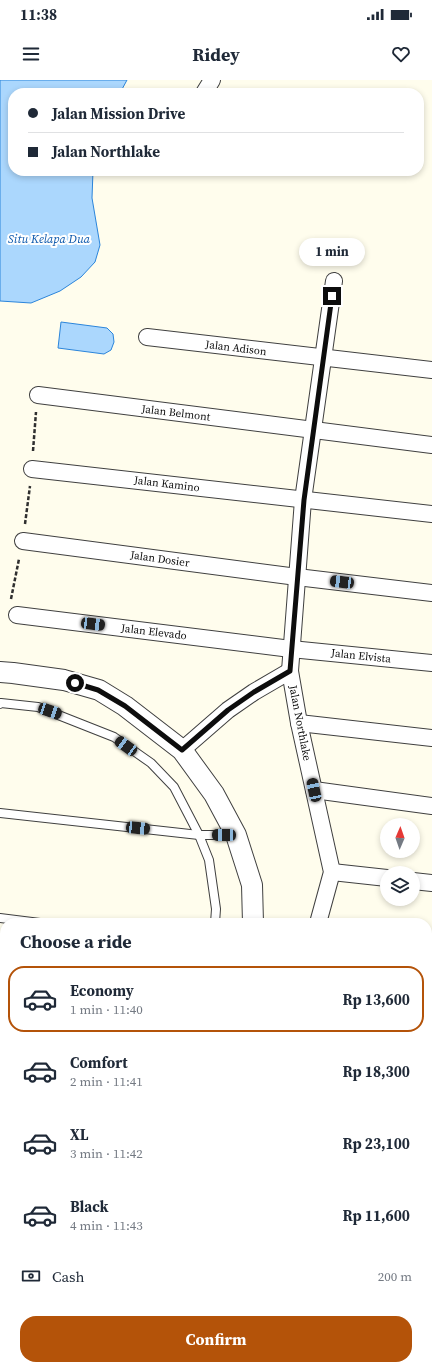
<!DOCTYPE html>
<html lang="en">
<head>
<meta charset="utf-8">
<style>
	body { margin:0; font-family:"Source Serif 4",serif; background:#f6f6f7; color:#1f2937; height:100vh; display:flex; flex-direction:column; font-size:15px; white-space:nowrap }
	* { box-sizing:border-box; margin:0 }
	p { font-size:13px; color:#747a83 }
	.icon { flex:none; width:22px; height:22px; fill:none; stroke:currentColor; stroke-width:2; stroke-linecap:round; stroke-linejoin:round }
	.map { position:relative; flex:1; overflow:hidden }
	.sheet { position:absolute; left:0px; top:838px; width:432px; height:452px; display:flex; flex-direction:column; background:#fff; border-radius:16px 16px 0 0; box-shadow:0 2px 6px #0003 }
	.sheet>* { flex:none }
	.banner { position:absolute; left:8px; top:8px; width:416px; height:88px; border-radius:16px; box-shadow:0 2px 6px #0003; display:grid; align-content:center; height:88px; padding:0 20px; background:#fff }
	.needle { width:26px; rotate:2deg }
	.buttons { position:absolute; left:380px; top:738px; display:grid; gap:8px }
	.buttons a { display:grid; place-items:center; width:40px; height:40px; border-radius:50%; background:#fff; box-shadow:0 2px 6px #0003; font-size:20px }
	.end { position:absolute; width:18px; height:18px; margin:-9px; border:5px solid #0d0d0d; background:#fff; box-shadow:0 0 0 2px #fff }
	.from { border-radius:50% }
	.bubble { position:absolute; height:28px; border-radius:14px; background:#fff; box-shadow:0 2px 6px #0003; font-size:13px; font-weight:700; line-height:28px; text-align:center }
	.car { position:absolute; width:12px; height:24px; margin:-12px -6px; border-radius:5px; box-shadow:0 0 3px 1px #0007; background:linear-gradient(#222 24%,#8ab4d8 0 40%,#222 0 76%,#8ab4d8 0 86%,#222 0) }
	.banner b { display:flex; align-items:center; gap:14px; height:38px; font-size:15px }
	.banner b+b { border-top:1px solid #e0e1e3 }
	.banner i { width:10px; height:10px; background:#1f2937 }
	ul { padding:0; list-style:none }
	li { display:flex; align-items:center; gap:12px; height:66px; margin:0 8px 6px; padding:0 12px; border:2px solid transparent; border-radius:16px }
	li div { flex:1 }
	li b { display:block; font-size:15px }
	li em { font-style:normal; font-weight:700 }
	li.on { border-color:#b45309 }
	li>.icon { width:36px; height:36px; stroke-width:1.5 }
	h2 { padding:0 20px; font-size:18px; line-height:48px }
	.pay { display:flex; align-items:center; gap:10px; height:44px; padding:0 20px; font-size:15px }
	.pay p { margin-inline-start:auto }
	.cta { display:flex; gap:8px; margin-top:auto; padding:8px 20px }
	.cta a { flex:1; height:46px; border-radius:16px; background:#b45309; color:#fff; font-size:16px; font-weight:700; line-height:46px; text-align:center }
	.status { display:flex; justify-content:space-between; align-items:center; height:28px; padding:0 20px; background:#fff; direction:ltr }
	.status svg { height:11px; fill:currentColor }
	header { display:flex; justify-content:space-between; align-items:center; height:52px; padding:0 20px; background:#fff; font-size:18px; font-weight:700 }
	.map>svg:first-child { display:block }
	.water { fill:#abd7fd; stroke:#2b85db }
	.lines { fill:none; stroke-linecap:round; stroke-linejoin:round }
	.service-casing { stroke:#404040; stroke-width:10 }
	.minor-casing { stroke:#404040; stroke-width:18 }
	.tertiary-casing { stroke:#404040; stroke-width:22 }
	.path { stroke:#2f2f2f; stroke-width:2.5; stroke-dasharray:4 2; stroke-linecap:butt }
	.service { stroke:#fff; stroke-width:8 }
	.minor { stroke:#fff; stroke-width:16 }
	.tertiary { stroke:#fff; stroke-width:20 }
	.route { stroke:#0d0d0d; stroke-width:5 }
	.labels { text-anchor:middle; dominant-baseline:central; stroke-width:4; stroke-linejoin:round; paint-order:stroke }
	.street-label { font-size:11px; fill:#0d0d0d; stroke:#fff }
	.water-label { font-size:12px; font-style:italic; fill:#0956ab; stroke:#fff }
</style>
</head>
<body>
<div class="status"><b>11:38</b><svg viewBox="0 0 49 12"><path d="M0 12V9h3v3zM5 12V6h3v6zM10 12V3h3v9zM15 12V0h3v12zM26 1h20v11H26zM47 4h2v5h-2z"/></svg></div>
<header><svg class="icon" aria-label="menu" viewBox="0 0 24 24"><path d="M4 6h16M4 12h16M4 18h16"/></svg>Ridey<svg class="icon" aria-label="heart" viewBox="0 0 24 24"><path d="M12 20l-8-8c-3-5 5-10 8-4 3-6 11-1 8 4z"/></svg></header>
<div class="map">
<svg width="432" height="1290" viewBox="0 0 432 1290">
	<rect width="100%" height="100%" fill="#fffded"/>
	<g class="water">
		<path d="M0,0H127L120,13H13V91H93L92,118L100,165L95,182L81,197L60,211L31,223L0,221Z"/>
		<path d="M61,242L107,248L113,254L114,262L111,270L104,274L58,268Z"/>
	</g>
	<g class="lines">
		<defs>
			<g id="service">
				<path d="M0,624L1,623L38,627L114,657L151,683L174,707L199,755L209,780L216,829L215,843"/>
				<path d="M0,733L199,755H234"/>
				<path d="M0,838L40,843"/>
				<path d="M0,945H5"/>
				<path d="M0,1048L5,1049"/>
				<path d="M0,1153H5"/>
				<path d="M0,1268L5,1269"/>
			</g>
			<g id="minor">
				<path d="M204,13L212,0"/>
				<path d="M147,257L432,290"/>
				<path d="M38,315L432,365"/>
				<path d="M32,389L432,434"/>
				<path d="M23,461L297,497L432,513"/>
				<path d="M17,535L291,569L432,583"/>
				<path d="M299,643L432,658"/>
				<path d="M182,670L228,630L254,612L290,591"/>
				<path d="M314,710L432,726"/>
				<path d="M332,792L387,798"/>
				<path d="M413,801L432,803"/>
				<path d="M318,843L332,792L299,643L290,591L303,420L334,201"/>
				<path d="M427,871H432"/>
				<path d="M427,947L432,948"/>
				<path d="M427,1026L432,1027"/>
				<path d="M427,1105L432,1106"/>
				<path d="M427,1177L432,1178"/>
				<path d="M427,1248H432"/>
			</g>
			<g id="tertiary">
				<path d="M0,592L13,593L64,600L99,610L125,626L182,670L214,714L236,755L252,805L253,843"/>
				<path d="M174,1290V1285"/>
			</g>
		</defs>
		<use href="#service" class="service-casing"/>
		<use href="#minor" class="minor-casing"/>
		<use href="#tertiary" class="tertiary-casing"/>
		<g class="path">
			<path d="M33,371L36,332"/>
			<path d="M25,444L30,406"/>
			<path d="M11,519L19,479"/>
		</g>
		<use href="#service" class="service"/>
		<use href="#minor" class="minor"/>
		<use href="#tertiary" class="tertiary"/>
	</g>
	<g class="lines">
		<path class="route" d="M75,603L98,610L125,626L182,670L228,630L254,612L290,591L304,420L332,216"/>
	</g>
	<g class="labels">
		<g class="street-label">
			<text transform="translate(236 268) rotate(7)">Jalan Adison</text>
			<text transform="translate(176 333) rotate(7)">Jalan Belmont</text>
			<text transform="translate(167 404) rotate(7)">Jalan Kamino</text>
			<text transform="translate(160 479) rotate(8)">Jalan Dosier</text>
			<text transform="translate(154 552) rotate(7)">Jalan Elevado</text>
			<text transform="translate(361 576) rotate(6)">Jalan Elvista</text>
			<text transform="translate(300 643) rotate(79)">Jalan Northlake</text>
		</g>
		<g class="water-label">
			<text x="49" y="159">Situ Kelapa Dua</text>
		</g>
	</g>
</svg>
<div class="buttons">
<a><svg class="needle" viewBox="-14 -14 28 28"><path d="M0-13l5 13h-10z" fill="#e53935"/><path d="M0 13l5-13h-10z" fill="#747a83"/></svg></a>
<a><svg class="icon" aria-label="layers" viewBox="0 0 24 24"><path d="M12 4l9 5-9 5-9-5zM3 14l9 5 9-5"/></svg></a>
</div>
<i class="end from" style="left:75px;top:603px"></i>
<i class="end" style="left:332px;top:216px"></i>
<div class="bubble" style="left:299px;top:158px;width:66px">1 min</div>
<i class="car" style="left:342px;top:502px;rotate:277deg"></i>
<i class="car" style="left:93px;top:544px;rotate:97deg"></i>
<i class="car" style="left:50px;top:631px;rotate:109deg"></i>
<i class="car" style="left:126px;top:666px;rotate:306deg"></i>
<i class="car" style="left:314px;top:710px;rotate:348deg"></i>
<i class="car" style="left:138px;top:748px;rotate:96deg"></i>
<i class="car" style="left:224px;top:755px;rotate:271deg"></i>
<div class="banner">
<b><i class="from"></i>Jalan Mission Drive</b>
<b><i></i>Jalan Northlake</b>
</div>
<section class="sheet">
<h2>Choose a ride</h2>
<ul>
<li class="on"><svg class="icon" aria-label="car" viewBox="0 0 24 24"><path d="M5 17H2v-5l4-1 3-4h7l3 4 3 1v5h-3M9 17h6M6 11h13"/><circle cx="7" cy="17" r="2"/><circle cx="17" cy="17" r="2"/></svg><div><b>Economy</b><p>1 min · 11:40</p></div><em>Rp 13,600</em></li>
<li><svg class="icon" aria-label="car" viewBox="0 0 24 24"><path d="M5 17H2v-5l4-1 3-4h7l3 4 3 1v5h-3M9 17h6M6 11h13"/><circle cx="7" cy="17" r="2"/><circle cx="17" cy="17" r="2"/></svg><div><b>Comfort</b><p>2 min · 11:41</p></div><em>Rp 18,300</em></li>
<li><svg class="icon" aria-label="car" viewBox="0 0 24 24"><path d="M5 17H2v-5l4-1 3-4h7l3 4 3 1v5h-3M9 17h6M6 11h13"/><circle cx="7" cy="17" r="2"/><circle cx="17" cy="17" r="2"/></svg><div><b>XL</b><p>3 min · 11:42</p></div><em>Rp 23,100</em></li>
<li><svg class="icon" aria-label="car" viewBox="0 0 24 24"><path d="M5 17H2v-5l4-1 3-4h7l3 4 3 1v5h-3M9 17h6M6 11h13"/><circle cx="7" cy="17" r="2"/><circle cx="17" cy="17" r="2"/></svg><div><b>Black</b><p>4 min · 11:43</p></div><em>Rp 11,600</em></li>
</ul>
<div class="pay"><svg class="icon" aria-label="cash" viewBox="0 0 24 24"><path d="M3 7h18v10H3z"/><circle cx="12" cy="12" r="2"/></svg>Cash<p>200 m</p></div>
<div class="cta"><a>Confirm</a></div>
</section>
</div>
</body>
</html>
